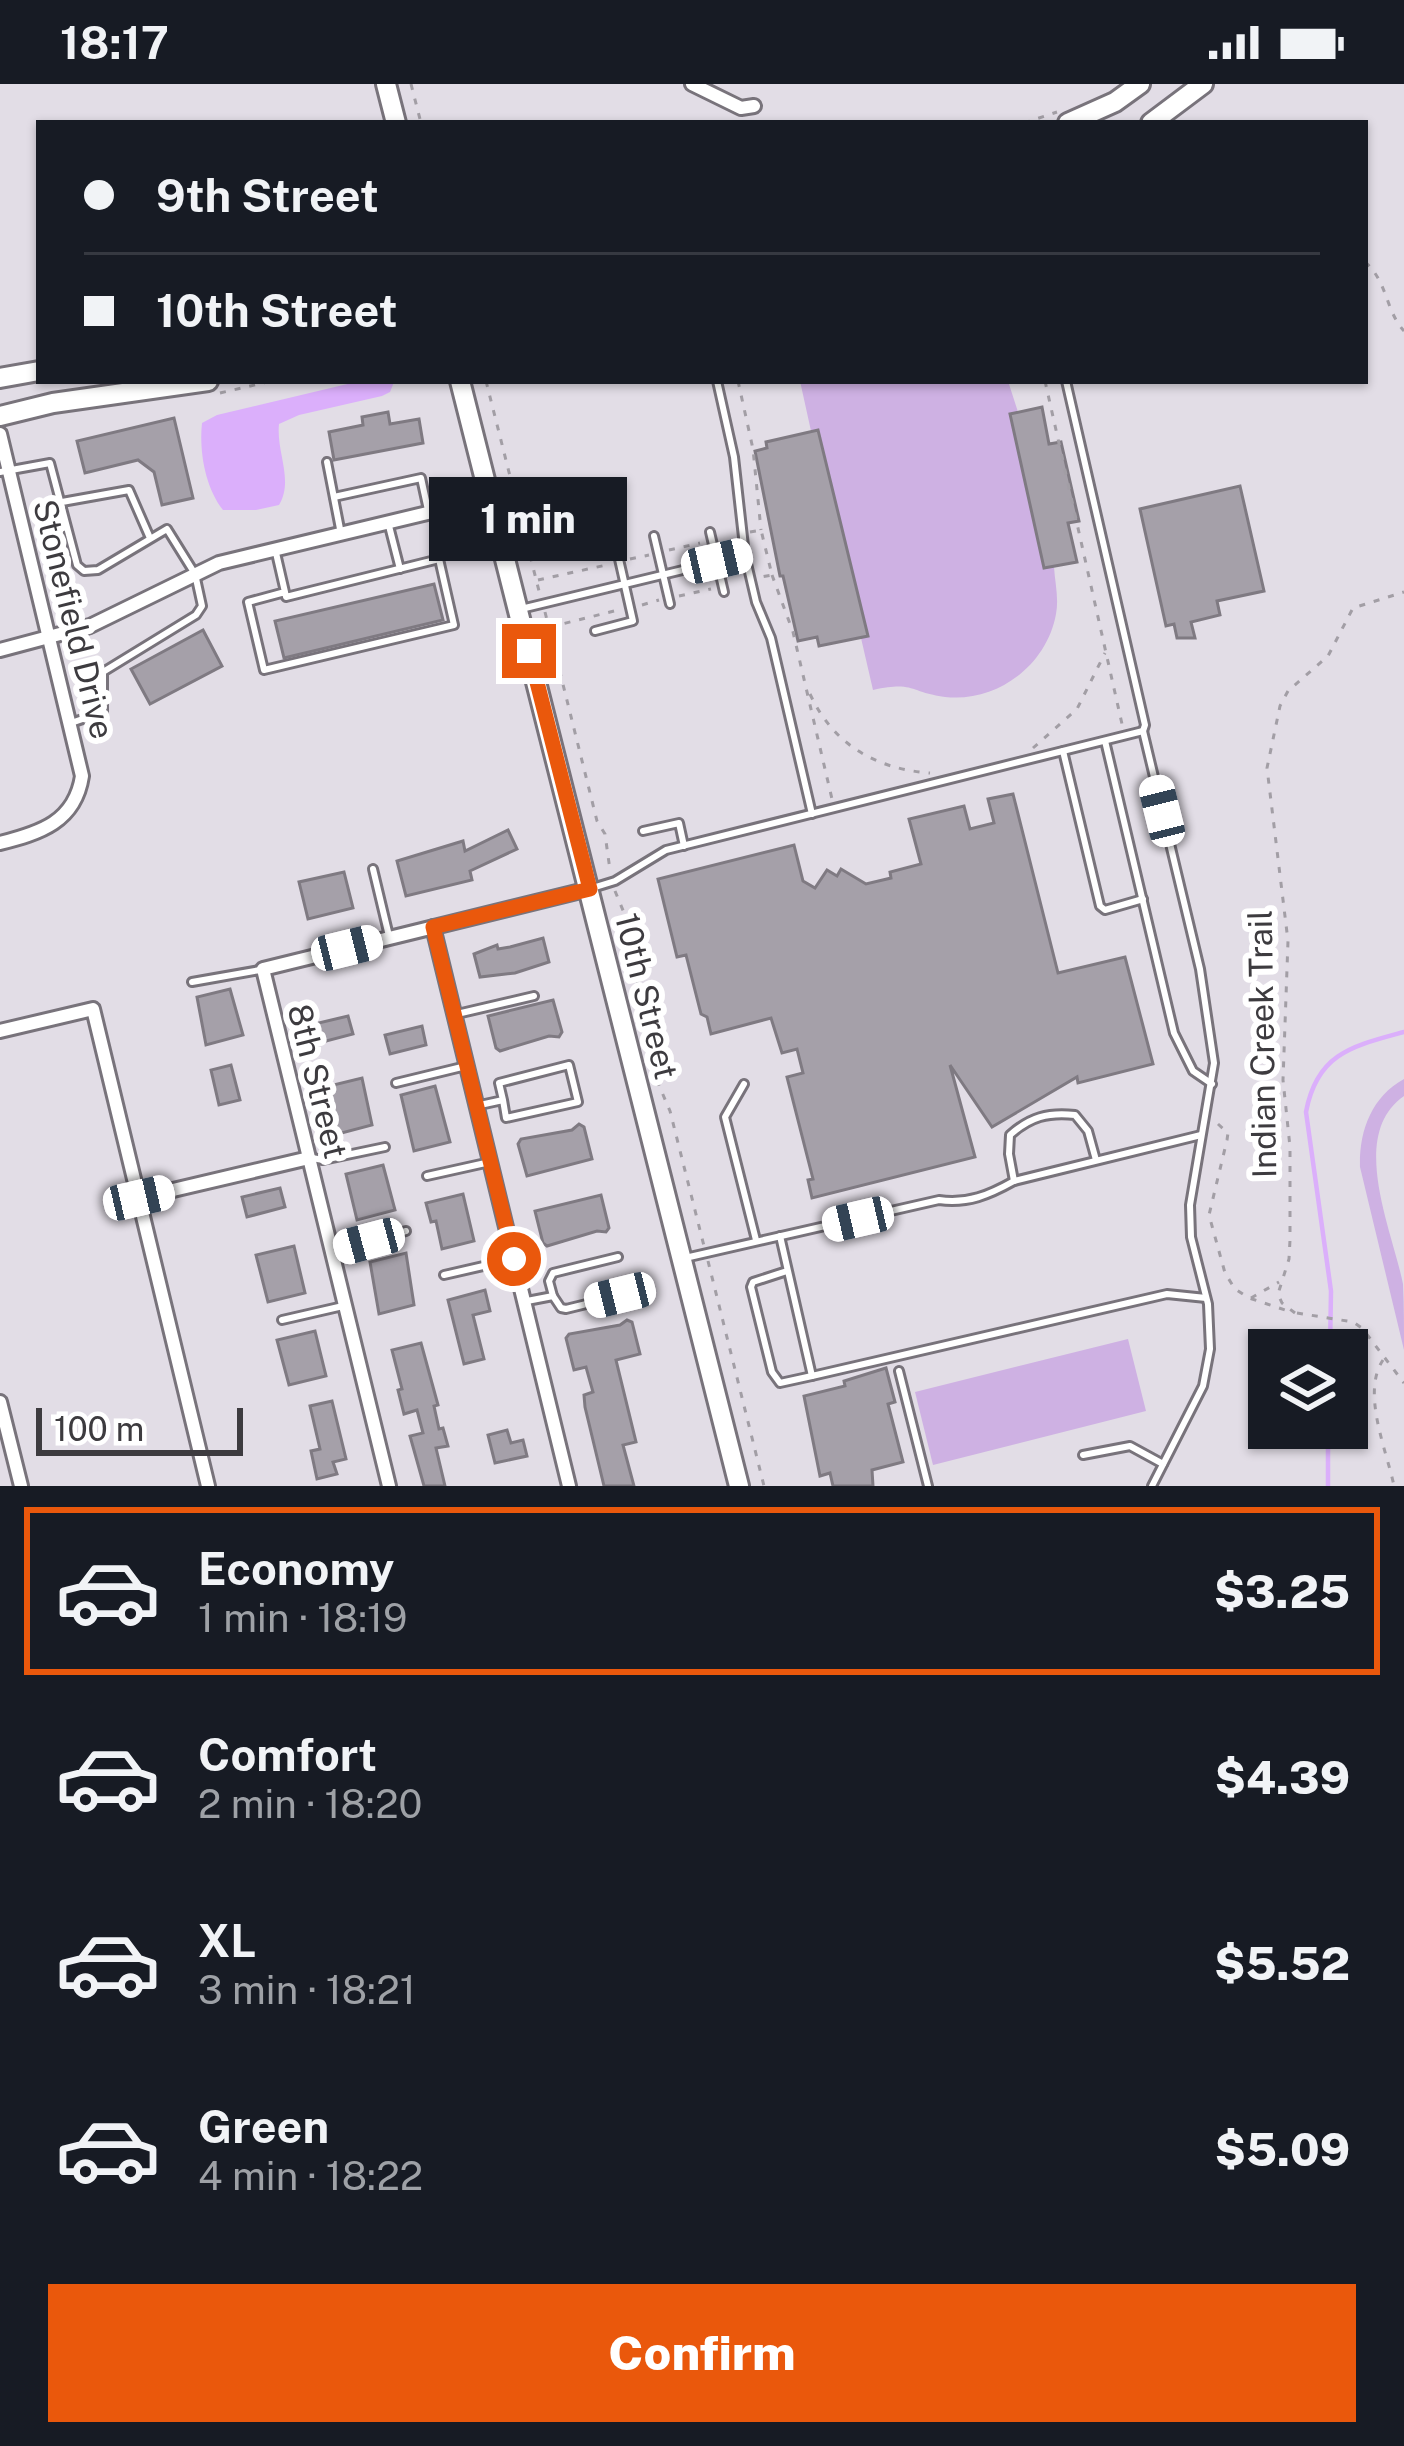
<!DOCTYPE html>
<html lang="en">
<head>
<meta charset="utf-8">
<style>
	body { margin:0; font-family:"Public Sans",sans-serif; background:#242831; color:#f1f3f6; height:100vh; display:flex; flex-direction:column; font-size:45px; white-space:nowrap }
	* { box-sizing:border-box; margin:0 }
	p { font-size:39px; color:#9ea1a6 }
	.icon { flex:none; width:66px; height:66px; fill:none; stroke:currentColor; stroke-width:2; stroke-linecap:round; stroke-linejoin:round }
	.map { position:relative; height:1402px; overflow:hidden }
	.sheet { display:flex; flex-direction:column; background:#171b24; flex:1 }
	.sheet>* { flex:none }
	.guide { position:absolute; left:36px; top:36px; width:1332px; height:264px; border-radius:0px; box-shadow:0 3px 9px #0004; display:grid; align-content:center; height:264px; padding:0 48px; background:#171b24 }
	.tools { position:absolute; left:1248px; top:1245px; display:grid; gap:24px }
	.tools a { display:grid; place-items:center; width:120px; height:120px; border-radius:0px; background:#171b24; box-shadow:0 3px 9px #0004; font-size:60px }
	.scale { position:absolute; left:36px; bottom:30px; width:207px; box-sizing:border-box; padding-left:12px; border:6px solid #3d3b3f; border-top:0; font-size:33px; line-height:42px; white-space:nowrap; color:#3d3b3f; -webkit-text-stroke:9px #fff; paint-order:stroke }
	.end { position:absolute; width:54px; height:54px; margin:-27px; border:15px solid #ea580c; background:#fff; box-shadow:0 0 0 6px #fff }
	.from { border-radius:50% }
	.bubble { position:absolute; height:84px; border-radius:0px; background:#171b24; box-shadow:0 3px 9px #0004; font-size:39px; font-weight:800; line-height:84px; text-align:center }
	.car { position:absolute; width:36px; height:72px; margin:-36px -18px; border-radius:15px; box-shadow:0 0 9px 3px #0007; background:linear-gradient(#fff 24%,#345 0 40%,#fff 0 76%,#345 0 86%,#fff 0) }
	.guide b { display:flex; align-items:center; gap:42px; height:114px; font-size:45px }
	.guide b+b { border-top:3px solid #363941 }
	.guide i { width:30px; height:30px; background:#f1f3f6 }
	ul { padding:21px 0 0; list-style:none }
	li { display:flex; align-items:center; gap:36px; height:168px; margin:0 24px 18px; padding:0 24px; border:6px solid transparent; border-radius:0px }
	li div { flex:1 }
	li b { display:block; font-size:45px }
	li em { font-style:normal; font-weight:800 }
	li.current { border-color:#ea580c }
	li>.icon { width:108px; height:108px; stroke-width:1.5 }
	.action { display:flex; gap:24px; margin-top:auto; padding:24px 48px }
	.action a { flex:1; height:138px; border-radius:0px; background:#ea580c; color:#fff; font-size:48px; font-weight:800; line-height:138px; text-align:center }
	.status { display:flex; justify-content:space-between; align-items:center; height:84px; padding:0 60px; background:#171b24; direction:ltr }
	.status svg { height:33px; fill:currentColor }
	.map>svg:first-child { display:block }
	.green { fill:#ceb1e3 }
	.water { fill:#dbaffb }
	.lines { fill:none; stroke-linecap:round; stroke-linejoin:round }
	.stream { stroke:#dbaffb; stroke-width:4.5 }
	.building { fill:#a5a0a9; stroke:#7f7a82; stroke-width:3 }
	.lane-casing { stroke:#78737b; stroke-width:12 }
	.street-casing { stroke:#78737b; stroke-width:18 }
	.secondary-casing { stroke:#78737b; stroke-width:24 }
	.path { stroke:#a29ea5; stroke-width:3; stroke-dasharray:6 9; stroke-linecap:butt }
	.lane { stroke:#fff; stroke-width:6 }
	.street { stroke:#fff; stroke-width:12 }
	.secondary { stroke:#fff; stroke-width:18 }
	.route { stroke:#ea580c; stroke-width:15 }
	.labels { text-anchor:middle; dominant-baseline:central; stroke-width:12; stroke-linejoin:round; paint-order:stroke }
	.street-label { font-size:33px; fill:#3d3b3f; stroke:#fff }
</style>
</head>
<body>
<div class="status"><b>18:17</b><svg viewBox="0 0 49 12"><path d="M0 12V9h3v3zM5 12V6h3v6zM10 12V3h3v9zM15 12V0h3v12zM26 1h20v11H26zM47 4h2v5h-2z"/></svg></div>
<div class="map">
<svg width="1404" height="1402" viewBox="0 0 1404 1402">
	<rect width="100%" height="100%" fill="#e2dde6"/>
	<g class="green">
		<path d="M800,297H1008L1018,328L1042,323L1049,360L1061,358L1079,437L1069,440L1077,478L1054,483C1055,499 1059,514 1056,530C1047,581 997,619 945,613C908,608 915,597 873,606L861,554L819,562L816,553L798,557L767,433L766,358L811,347Z"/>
		<path d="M1404,995V1012C1348,1051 1392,1145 1403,1200C1404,1221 1404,1245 1404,1266L1360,1083C1359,1048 1371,1013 1404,995Z"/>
		<path d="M1128,1255L1146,1327L933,1381L915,1308Z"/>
	</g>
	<path class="water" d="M360,297L394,298L390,308L382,312L299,331L279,340C276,368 294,396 279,421L256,426H223C205,403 199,367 202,339L217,331Z"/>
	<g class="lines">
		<g class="stream">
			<path d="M1330,1266L1331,1207L1306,1028C1317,969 1353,962 1404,948"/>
			<path d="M1328,1402V1344"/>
		</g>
	</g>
	<g class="building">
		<path d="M1042,323L1049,360L1061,358L1079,437L1068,439L1077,478L1044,484L1010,330Z"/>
		<path d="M388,328L390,340L419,335L423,359L334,376L329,348L363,341L362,333Z"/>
		<path d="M174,334L193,414L162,421L154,388L138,376L85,389L77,357Z"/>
		<path d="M818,346L868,552L819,562L817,553L798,557L783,492H780L755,367L767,364L766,358Z"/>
		<path d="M1240,402L1264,507L1217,517L1220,531L1191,538L1195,554H1177L1174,540L1166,542L1140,425Z"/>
		<path d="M434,500L443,536L284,574L275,537Z"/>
		<path d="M203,546L222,582L150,620L131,585Z"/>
		<path d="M1013,710L1058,889L1125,873L1153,980L1078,999L1077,993L992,1043L950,981L975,1073L812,1114L808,1096L813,1095L787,993L803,989L797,965L782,969L771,934L711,950L707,933L701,930L686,871L677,873L658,795L794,761L803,797L815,804L827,786L837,792L841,785L866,800L891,794L890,788L921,780L909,735L964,722L970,745L994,739L988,715Z"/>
		<path d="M508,746L517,765L470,787L472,796L406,812L397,777L463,757L465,767Z"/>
		<path d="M344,788L353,824L308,835L299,798Z"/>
		<path d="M543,854L549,878L515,889L480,893L474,870L497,861L498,865L510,863Z"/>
		<path d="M230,905L243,951L206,961L197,913Z"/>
		<path d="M553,916L562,948L559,953L549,952L500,967L496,964L488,932Z"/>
		<path d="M348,932L353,950L315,960L310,941Z"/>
		<path d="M422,942L426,961L390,970L385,951Z"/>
		<path d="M231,981L240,1016L219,1021L211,986Z"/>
		<path d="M362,994L372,1041L338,1050L325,1003Z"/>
		<path d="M435,1002L450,1058L414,1067L401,1011Z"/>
		<path d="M579,1040L584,1043L592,1075L527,1092L518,1060L521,1055L572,1046Z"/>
		<path d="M383,1081L395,1126L357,1136L346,1090Z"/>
		<path d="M280,1104L285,1123L247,1133L242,1113Z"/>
		<path d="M463,1110L474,1157L442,1165L436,1137L431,1138L426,1119Z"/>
		<path d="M601,1111L609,1144L606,1148L597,1147L547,1162L543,1159L535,1127Z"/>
		<path d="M294,1162L305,1209L268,1218L256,1171Z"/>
		<path d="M406,1169L414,1221L379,1230L370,1178Z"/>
		<path d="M485,1206L490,1227L473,1231L484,1275L464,1280L448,1216Z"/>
		<path d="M627,1236L632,1238L640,1270L616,1276L636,1358L623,1361L634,1402H604L585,1323L584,1311L593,1308L586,1283L574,1286L566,1254L569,1250L620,1241Z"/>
		<path d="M315,1247L326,1292L289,1301L277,1256Z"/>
		<path d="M421,1259L438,1321L434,1322L439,1345L443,1344L448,1362L436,1364L445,1402H424L410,1352L423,1349L417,1326L404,1330L398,1306L402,1305L392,1266Z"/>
		<path d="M886,1284L895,1318L888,1320L903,1378L872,1386L873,1402H833L830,1389L820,1392L804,1312L845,1302L844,1297Z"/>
		<path d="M332,1317L346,1375L333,1378L337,1390L317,1395L311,1367L320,1365L310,1322Z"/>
		<path d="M507,1346L511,1359L523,1356L527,1372L495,1379L488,1351Z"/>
	</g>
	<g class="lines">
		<defs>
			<g id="lane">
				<path d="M717,297L734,373L745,471L756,518L771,554L812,730"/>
				<path d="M1066,297L1145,641L1143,647"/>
				<path d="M327,378L341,450"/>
				<path d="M0,388L50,379L77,481L84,487L98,486L167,445L195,490L202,522L196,531L103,588V628L71,639"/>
				<path d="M334,413L421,394L428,426"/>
				<path d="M62,418L129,406L150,454"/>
				<path d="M389,442L400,485"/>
				<path d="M710,448L724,508"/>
				<path d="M654,452L670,520"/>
				<path d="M276,469L285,508L286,513L439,475L454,541L264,586L248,518L285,508"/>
				<path d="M579,470L616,462L633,537L595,547"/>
				<path d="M521,525L745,471"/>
				<path d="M1105,657L1174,949L1193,987L1212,1000"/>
				<path d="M1063,667L1100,822L1105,826L1143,815"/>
				<path d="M643,747L679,739L684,762"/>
				<path d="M373,785L389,852"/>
				<path d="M589,805L615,797L666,766L1143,647L1200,885L1214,979L1190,1121L1191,1153L1208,1220L1210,1265L1203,1302L1152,1402"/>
				<path d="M192,898L260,886"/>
				<path d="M457,930L534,912"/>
				<path d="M396,999L466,982"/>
				<path d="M744,1000L725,1033L756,1156"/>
				<path d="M480,1021L503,1016L499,999L569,981L578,1018L506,1034L503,1016"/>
				<path d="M312,1074L323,1076L385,1063"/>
				<path d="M427,1092L490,1078"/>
				<path d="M1014,1097L1009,1070L1010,1051C1030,1033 1048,1028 1075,1031L1088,1047L1096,1076"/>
				<path d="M780,1152L812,1292L1167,1210L1206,1214"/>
				<path d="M335,1166L406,1147"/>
				<path d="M685,1174L939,1116C968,1120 989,1111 1014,1097L1201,1051"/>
				<path d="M787,1187L753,1198L751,1203L772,1288L780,1299L812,1292"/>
				<path d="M444,1191L514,1175"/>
				<path d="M553,1212L549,1197L553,1189L618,1173"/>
				<path d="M527,1217L553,1212L561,1224L566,1225L619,1212"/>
				<path d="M282,1236L343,1222"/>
				<path d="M899,1287L928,1402"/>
				<path d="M1083,1371L1130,1362L1163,1380"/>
			</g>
			<g id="street">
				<path d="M692,0L741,24L754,22"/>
				<path d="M0,350L82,692C75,738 40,749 0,759"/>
				<path d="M0,566L90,542L219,479L490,414"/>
				<path d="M433,843L569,1402"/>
				<path d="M0,947L93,925L208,1402"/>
				<path d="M139,1114L309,1074"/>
				<path d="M0,1318L21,1402"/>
				<path d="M389,1402L263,885L589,805"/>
			</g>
			<g id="secondary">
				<path d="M386,0L396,39"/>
				<path d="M1068,39L1115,18L1140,0"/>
				<path d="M1151,39L1203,0"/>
				<path d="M0,294L39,287"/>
				<path d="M460,297L739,1402"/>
				<path d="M0,332L53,319L208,297"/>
			</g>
		</defs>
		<use href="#lane" class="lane-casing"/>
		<use href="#street" class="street-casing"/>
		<use href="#secondary" class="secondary-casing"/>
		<g class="path">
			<path d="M411,0L421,39"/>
			<path d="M1024,39L1057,28"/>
			<path d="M1365,178C1388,198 1385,226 1404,247"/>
			<path d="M486,297L539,507"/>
			<path d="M738,297L753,365L761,446"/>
			<path d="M1045,297L1122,640"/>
			<path d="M220,309L272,297"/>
			<path d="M750,448L761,446L772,491L761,493"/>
			<path d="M669,466L700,459"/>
			<path d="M630,475L649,471"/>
			<path d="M772,491L793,548L832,715"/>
			<path d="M538,496L611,480"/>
			<path d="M679,512L711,505"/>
			<path d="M642,521L659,516"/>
			<path d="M545,528L597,737L605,750L610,786"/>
			<path d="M550,543L622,525"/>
			<path d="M810,610C833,660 875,685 930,689"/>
			<path d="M1033,664L1077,625L1105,569"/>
			<path d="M615,807L627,836V857L655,968L658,999L670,1027L704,1162"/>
			<path d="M1218,1040L1228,1049L1227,1056L1209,1131L1225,1189L1235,1205L1249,1214L1288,1227"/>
			<path d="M708,1177L764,1402"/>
			<path d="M1251,1214L1279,1198"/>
			<path d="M1295,1229L1282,1219L1278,1210L1289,1175L1290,1156V1063L1283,996L1288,857L1267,684L1280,622L1288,607L1328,572L1353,524L1404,508"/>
			<path d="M1297,1229L1353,1238L1362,1244L1404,1299"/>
			<path d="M1383,1276C1361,1309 1387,1367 1394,1402"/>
		</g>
		<use href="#lane" class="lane"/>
		<use href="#street" class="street"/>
		<use href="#secondary" class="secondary"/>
	</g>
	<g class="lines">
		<path class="route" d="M514,1175L433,843L590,805L529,567"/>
	</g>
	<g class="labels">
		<g class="street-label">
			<text transform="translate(74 535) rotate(76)">Stonefield Drive</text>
			<text transform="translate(647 912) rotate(76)">10th Street</text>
			<text transform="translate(1262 960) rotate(-91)">Indian Creek Trail</text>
			<text transform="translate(318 997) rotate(76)">8th Street</text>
		</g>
	</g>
</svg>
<div class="tools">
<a><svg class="icon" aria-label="layers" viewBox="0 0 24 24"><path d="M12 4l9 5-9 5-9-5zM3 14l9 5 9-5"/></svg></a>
</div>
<div class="scale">100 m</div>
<i class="end from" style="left:514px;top:1175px"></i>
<i class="end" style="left:529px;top:567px"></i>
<div class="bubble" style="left:429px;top:393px;width:198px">1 min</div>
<i class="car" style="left:717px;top:477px;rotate:77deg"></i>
<i class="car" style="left:1162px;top:727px;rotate:346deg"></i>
<i class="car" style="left:347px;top:864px;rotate:76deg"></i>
<i class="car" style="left:139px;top:1114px;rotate:77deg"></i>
<i class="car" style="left:858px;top:1135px;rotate:257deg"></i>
<i class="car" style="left:369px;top:1157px;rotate:255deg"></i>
<i class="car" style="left:620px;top:1211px;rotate:256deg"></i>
<div class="guide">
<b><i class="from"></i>9th Street</b>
<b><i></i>10th Street</b>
</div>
</div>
<section class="sheet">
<ul>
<li class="current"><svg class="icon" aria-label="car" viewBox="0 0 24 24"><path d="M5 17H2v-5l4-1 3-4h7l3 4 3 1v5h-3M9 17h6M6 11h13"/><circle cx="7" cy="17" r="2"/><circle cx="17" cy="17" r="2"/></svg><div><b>Economy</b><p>1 min · 18:19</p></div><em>$3.25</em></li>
<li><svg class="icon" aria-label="car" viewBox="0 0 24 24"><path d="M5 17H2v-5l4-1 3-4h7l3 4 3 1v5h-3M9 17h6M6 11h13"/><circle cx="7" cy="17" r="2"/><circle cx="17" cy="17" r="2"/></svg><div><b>Comfort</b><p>2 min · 18:20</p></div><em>$4.39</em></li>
<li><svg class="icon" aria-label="car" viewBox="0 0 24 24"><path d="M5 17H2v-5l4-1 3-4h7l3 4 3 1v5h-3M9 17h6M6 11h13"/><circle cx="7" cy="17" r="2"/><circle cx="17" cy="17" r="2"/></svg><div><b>XL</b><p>3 min · 18:21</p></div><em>$5.52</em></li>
<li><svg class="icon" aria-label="car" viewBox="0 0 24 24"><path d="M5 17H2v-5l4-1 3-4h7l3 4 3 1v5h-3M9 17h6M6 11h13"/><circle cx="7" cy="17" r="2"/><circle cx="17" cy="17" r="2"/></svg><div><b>Green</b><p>4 min · 18:22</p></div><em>$5.09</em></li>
</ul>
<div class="action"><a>Confirm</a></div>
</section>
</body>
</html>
